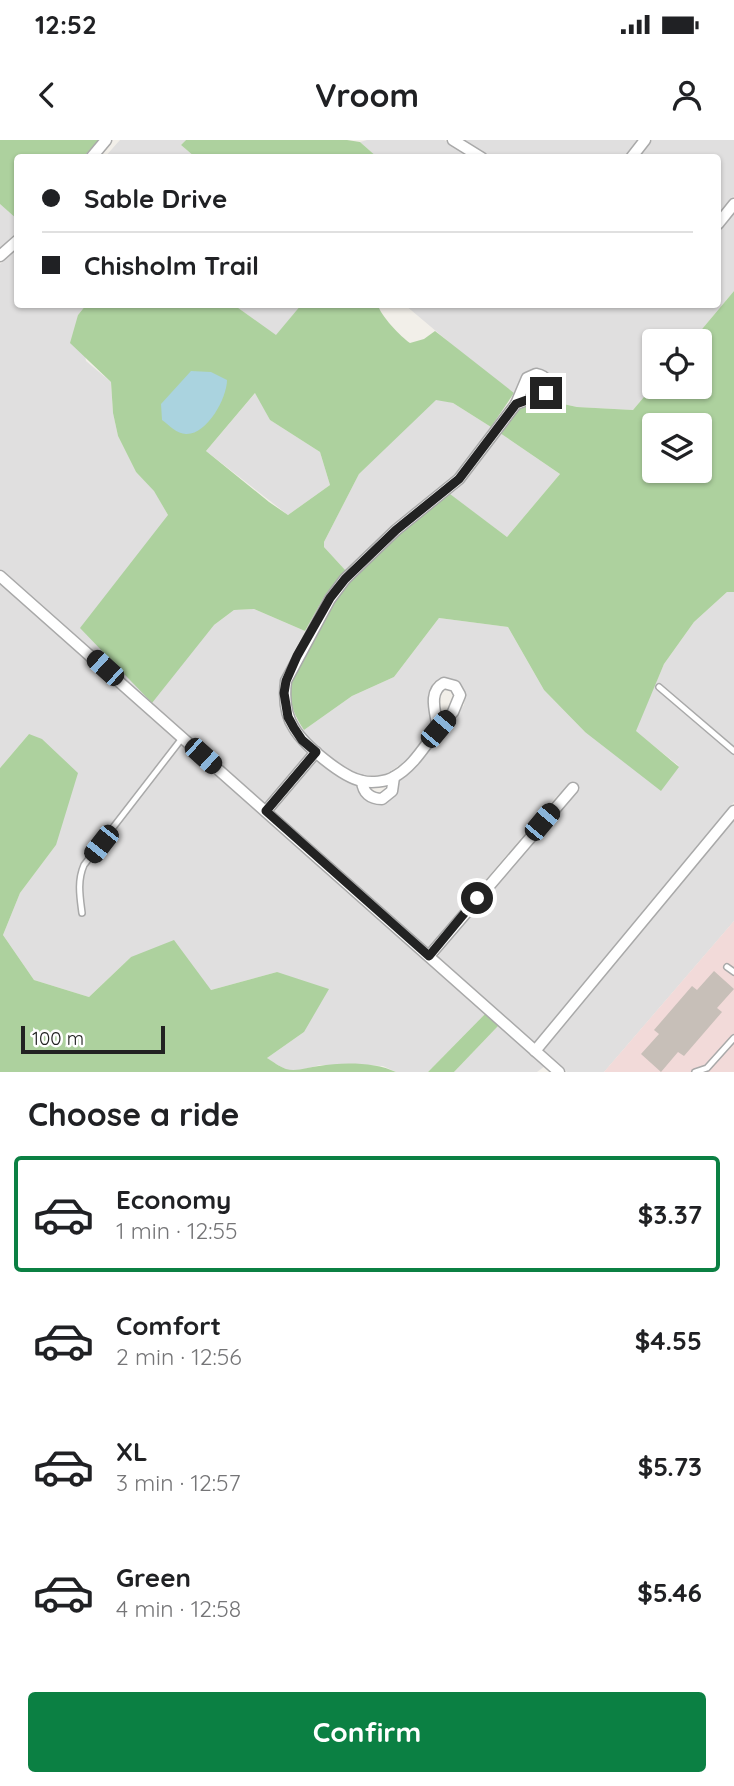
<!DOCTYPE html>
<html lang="en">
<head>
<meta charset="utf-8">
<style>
	body { margin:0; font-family:Quicksand,sans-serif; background:#f6f6f6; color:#202124; height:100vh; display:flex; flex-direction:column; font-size:26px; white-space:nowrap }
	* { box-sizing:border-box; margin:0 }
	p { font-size:23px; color:#757577 }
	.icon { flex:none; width:38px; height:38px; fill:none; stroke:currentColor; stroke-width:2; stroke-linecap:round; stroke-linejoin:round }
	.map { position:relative; height:932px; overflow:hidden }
	.panel { display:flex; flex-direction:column; background:#fff; flex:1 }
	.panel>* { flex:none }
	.top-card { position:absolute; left:14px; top:14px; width:707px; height:154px; border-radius:7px; box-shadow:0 2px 5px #0004; display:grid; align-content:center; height:154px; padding:0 28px; background:#fff }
	.buttons { position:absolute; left:642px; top:189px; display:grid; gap:14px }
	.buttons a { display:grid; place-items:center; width:70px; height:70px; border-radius:7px; background:#fff; box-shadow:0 2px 5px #0004; font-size:35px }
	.scale { position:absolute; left:21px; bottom:18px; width:144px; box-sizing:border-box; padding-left:7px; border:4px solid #222; border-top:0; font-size:19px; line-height:24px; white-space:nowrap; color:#222; -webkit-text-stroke:5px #fff; paint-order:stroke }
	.end { position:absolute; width:32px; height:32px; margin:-16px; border:9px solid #222; background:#fff; box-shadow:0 0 0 4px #fff }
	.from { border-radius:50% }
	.car { position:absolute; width:21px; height:42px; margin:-21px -10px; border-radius:9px; box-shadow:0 0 5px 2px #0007; background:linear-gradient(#222 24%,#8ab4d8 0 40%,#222 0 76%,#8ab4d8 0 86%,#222 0) }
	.top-card b { display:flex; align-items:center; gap:24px; height:66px; font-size:26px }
	.top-card b+b { border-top:2px solid #e0e0e0 }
	.top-card i { width:18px; height:18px; background:#202124 }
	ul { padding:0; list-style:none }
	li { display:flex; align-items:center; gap:21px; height:116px; margin:0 14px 10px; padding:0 14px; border:4px solid transparent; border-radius:7px }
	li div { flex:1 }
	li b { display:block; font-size:26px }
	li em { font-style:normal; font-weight:700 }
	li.selected { border-color:#0b8043 }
	li>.icon { width:63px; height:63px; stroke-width:1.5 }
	h2 { padding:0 28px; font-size:32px; line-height:84px }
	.button { display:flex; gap:14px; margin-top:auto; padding:14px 28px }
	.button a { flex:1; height:80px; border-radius:7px; background:#0b8043; color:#fff; font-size:28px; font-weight:700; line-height:80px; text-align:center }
	.status { display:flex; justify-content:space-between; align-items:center; height:49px; padding:0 35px; background:#fff; direction:ltr }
	.status svg { height:19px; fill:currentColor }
	header { display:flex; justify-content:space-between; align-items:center; height:91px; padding:0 28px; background:#fff; font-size:32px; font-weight:700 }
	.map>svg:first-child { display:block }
	.residential { fill:#e0dfdf }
	.commercial { fill:#f2dad9 }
	.forest { fill:#add19e; fill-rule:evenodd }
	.water { fill:#aad3df }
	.building { fill:#c7bfb8 }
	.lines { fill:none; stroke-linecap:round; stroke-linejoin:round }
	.service-casing { stroke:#a9a9a9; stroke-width:8 }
	.minor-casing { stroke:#a9a9a9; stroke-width:13 }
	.service { stroke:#fff; stroke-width:5 }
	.minor { stroke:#fff; stroke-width:10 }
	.route { stroke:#222; stroke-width:9 }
</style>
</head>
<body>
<div class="status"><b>12:52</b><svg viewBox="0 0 49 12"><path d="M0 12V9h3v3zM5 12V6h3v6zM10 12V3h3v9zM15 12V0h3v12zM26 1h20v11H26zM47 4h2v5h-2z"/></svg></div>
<header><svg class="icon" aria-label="back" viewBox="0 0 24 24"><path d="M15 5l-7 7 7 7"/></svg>Vroom<svg class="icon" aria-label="person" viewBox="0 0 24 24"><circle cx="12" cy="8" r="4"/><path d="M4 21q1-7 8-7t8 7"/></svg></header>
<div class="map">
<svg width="734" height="932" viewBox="0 0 734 932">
	<rect width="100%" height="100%" fill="#f2efe9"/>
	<g class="residential">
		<path d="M120,0H186L181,5L195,17L104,18Z"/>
		<path d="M367,0H444L473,17H377L360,2Z"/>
		<path d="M462,0H638L623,18L491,17Z"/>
		<path d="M652,0H734V56L718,75V18H638Z"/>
		<path d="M0,64L18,79L17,92L0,109Z"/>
		<path d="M734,73V151L692,201H654V245L633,270L577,267L545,260L551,255L553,243L550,236L541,230H529L523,234L514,253L475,224L405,165L629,164L641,168L654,164H718V92Z"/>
		<path d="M17,107L18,164L86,165L78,175L86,221L111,242L113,273L118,296L136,332L154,350L168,375L214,485L234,470L254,469L305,491L280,540L279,552L284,578L289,591L308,612L265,664L0,429V124Z"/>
		<path d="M234,165H301L276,196Z"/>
		<path d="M256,252L270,280L320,312L330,345L288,375L206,311Z"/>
		<path d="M436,259L453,263L491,287L455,335L393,386L346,431L324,407V402L359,334Z"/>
		<path d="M500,293L560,334L507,397L450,355L440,362L463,343Z"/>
		<path d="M0,442L486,873L428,932H396L383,926L362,925H320L301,930H287L274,923L267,918L304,892L277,832L211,850L131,817L89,857L34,840L3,795L20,753L56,705L29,594L0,628Z"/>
		<path d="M727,452H734V662L534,903L436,816L562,667L580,649L573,641L554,659L428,808L273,671L317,619L357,644L360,653L368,661L385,663L397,653L399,640L416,627L464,565L465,554L457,541L443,538L434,542L428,556L433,587L407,620L385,635L362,636L341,625L306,597L294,576L304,590L352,556L394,537L439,478L508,487L544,550L585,592L679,626L635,591L664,524L694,482Z"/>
		<path d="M734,680V781L604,932H567L543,911Z"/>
		<path d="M499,885L545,926L537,932H454Z"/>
	</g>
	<path class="commercial" d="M734,781V932H604Z"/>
	<g class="forest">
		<path d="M0,0H99L83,17L18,18L17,79L0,64Z"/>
		<path d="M186,0H347L360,2L377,17H195L181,5Z"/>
		<path d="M734,151V452H727L694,482L664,524L636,591L679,627L661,651L585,592L544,550L508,487L439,478L394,537L352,556L304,590C293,574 289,562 291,543C305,516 318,487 334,461C359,425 414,381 450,354L507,397L560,334L500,293L519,269L545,260L577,267L633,270L654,245V247H700V201H692ZM654,285H700V331H654Z"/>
		<path d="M86,165H234L276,195L301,165H378C380,175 401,197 410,203L424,199L435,191L514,253L491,287L453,263L436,260L359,334L324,402V407L346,431L325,455L305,491L254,469L234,470L214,485L152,563L80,488L168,375L154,351L136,332L118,296L113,273L111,242L70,203L78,175ZM255,253L270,280L320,312L330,345L288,375L269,362L206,311Z"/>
		<path d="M29,594L42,599L78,633L56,705L20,753L3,795L34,840L89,857L131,817L174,800L211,850L277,832L329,849L304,892L267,918C272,921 280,927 286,929C297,932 308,927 319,926C342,922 375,922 396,932H0V628Z"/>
		<path d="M486,873L499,885L454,932H428Z"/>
	</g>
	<path class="water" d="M191,231L211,232L227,240C227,258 207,295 186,294C177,294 169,285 162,280L161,264Z"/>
	<path class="building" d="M714,831L734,849L717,868L722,872L684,916L678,912L661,932L641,914L659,894L654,890L692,846L697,850Z"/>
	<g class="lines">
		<defs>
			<g id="service">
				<path d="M659,547L734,611"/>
				<path d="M82,773C80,757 77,741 84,725L183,597"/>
				<path d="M727,827L734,832"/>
				<path d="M695,932L707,928L734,898"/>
			</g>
			<g id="minor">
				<path d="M453,0L482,18"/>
				<path d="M91,18L106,0"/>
				<path d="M631,18L645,0"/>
				<path d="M718,84L734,64"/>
				<path d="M0,116L18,100"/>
				<path d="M536,234C547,236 550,243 546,253L516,264L527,238Z"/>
				<path d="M0,436L559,932"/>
				<path d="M444,543L455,546L460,555L453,572L438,589C436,573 427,552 444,543Z"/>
				<path d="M438,589C425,605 413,627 394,637C386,642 371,643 362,641C342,637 304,605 294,588C285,574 284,557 286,541L330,459L345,439L396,390L459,339L516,264"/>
				<path d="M362,641C363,653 370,659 382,659L392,651L394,637"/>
				<path d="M266,671L316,612"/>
				<path d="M429,816L573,648"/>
				<path d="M535,911L734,671"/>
			</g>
		</defs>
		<use href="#service" class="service-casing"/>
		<use href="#minor" class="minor-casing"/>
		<use href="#service" class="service"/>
		<use href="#minor" class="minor"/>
	</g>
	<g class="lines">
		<path class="route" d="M477,758L429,816L266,671L316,612L302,600L294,588L288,577L284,553L286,541L297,516L330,458L345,439L396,390L459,339L516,264L546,253"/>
	</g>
</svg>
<div class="buttons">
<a><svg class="icon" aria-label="locate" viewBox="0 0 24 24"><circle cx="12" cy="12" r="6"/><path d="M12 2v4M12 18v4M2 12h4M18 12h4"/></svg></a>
<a><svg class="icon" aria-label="layers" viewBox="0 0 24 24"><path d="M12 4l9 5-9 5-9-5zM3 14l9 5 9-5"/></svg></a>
</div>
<div class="scale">100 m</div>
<i class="end from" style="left:477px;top:758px"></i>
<i class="end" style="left:546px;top:253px"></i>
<i class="car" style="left:105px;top:528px;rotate:312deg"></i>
<i class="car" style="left:438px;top:589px;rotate:40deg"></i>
<i class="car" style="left:203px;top:616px;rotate:132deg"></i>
<i class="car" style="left:542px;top:682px;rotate:40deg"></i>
<i class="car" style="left:101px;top:704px;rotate:218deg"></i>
<div class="top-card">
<b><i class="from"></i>Sable Drive</b>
<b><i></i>Chisholm Trail</b>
</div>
</div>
<section class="panel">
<h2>Choose a ride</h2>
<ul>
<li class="selected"><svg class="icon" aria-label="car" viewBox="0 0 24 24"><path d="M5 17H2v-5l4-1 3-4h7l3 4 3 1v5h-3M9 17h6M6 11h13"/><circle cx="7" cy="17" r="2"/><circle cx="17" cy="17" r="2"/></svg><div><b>Economy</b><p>1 min · 12:55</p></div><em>$3.37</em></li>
<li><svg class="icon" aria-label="car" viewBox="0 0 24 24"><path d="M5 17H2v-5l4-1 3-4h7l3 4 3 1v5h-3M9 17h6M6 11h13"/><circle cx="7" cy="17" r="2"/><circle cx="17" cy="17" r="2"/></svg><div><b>Comfort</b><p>2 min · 12:56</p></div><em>$4.55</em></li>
<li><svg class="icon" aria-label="car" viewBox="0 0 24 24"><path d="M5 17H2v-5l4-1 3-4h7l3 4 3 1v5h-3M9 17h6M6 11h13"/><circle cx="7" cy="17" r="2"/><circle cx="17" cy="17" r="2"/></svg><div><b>XL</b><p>3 min · 12:57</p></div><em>$5.73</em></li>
<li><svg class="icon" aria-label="car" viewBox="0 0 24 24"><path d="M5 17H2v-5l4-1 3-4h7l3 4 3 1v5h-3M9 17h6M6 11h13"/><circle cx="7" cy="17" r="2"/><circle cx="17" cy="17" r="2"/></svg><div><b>Green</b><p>4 min · 12:58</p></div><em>$5.46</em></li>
</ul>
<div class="button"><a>Confirm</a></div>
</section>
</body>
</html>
